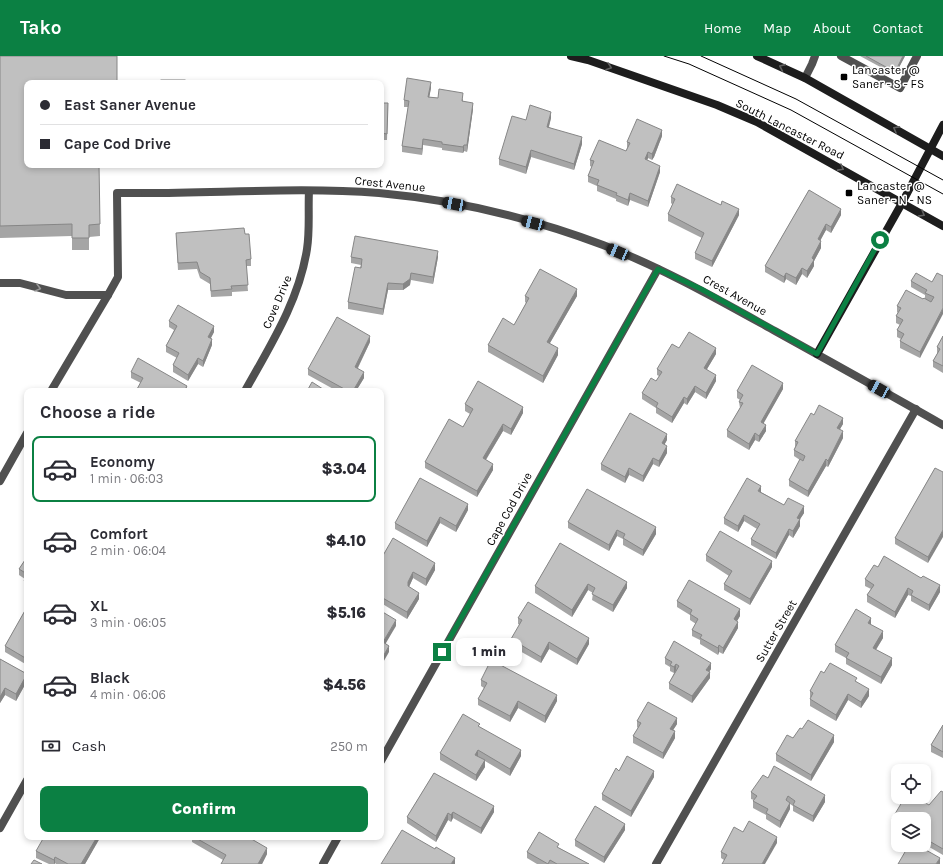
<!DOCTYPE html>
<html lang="en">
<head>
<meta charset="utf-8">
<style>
	body { margin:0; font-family:Karla,sans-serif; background:#f7f7f7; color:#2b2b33; height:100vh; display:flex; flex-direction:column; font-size:15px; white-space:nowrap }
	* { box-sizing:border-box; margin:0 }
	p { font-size:13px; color:#7c7c81 }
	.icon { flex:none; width:22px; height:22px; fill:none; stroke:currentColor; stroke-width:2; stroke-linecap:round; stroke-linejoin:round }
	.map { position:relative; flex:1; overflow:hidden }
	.panel { position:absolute; left:24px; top:332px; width:360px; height:452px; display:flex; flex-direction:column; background:#fff; border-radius:8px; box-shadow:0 2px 6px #0003 }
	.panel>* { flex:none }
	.guide { position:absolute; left:24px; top:24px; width:360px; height:88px; border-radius:8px; box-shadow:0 2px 6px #0003; display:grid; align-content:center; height:88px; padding:0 16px; background:#fff }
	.buttons { position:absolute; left:891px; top:708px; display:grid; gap:8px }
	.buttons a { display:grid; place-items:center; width:40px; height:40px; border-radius:8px; background:#fff; box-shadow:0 2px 6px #0003; font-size:20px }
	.end { position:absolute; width:18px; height:18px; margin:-9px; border:5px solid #0b8043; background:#fff; box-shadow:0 0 0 2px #fff }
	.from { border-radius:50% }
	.bubble { position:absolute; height:28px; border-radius:8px; background:#fff; box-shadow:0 2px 6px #0003; font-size:13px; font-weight:800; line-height:28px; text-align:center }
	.car { position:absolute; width:12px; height:24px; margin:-12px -6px; border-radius:5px; box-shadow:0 0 3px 1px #0007; background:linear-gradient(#222 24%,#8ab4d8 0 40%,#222 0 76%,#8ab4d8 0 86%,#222 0) }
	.guide b { display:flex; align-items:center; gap:14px; height:38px; font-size:15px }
	.guide b+b { border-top:1px solid #e1e1e2 }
	.guide i { width:10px; height:10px; background:#2b2b33 }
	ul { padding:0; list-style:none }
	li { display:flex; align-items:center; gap:12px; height:66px; margin:0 8px 6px; padding:0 8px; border:2px solid transparent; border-radius:8px }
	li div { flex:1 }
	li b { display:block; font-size:15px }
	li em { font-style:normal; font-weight:800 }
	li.selected { border-color:#0b8043 }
	li>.icon { width:36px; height:36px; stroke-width:1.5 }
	h2 { padding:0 16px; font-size:18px; line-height:48px }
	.pay { display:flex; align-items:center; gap:10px; height:44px; padding:0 16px; font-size:15px }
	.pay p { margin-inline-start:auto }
	.button { display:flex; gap:8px; margin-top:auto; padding:8px 16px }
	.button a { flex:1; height:46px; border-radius:8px; background:#0b8043; color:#fff; font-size:16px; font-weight:800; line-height:46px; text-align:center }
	header { display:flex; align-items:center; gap:24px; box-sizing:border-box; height:56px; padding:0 20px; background:#0b8043; color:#fff }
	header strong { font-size:19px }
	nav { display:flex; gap:22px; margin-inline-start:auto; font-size:14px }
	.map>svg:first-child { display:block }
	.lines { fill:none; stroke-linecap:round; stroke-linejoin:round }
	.lane { stroke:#505050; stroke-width:8 }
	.street { stroke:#505050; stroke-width:8 }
	.secondary { stroke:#1d1d1d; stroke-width:8 }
	.tram { stroke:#000; stroke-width:1 }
	.wall { fill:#a5a5a5 }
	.shaded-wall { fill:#868686 }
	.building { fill:#c0c0c0; stroke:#868686 }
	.oneway { stroke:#616161 }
	.oneway2 { stroke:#969696 }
	.route { stroke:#0b8043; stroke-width:5 }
	.poi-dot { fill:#000; stroke:#fff; stroke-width:1.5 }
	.labels { text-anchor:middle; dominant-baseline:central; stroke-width:3; stroke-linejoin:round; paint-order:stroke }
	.poi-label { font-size:12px; fill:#000; stroke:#fff; text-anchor:start }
	.street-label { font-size:12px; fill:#000; stroke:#fff }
</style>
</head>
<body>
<header>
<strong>Tako</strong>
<nav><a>Home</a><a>Map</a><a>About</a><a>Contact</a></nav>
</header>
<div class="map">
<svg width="943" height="808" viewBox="0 0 943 808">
	<rect width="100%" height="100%" fill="#fff"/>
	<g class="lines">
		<g class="lane">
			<path d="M841,0L900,32L917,0"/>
			<path d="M805,22L812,8L815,0"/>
			<path d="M0,227H20L66,239H108"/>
			<path d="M51,335L108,239L118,221L117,137H145"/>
			<path d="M0,425L27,377"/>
		</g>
		<g class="street">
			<path d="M145,137C223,137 302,131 379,137C455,144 532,162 603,189C663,212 719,244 775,275C831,306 887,337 943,369"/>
			<path d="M245,335C270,290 299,245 307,193C310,174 308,154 309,135"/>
			<path d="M381,705L658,213"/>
			<path d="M0,772L27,724"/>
			<path d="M323,808L338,781"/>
			<path d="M656,808L916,353"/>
		</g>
		<g class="secondary">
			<path d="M571,0L588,4L717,49L757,66L943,170"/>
			<path d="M757,0L805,22L943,100"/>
			<path d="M817,298L902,147L943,69"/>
		</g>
		<g class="tram">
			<path d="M664,0L689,8L791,54L943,138"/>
			<path d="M701,0L796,43L943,124"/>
		</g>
	</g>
	<g class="wall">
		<path d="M0,0L27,27L99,109L100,180L89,181V194H72V180L0,182Z"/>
		<path d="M860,0H905L895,19Z"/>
		<path d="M431,32L429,41L438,42L463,43V45L473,53L467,96L464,95L463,97L442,94V92L423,89L422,99L402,96V90L408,51H404V44Z"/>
		<path d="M381,47H388L387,84H381Z"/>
		<path d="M551,62L549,71L582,88L574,114L531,101L526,118L499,109V103L526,64Z"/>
		<path d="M662,80L654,101L652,104L648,102L647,104L660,116L648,151L630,144L628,150L616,145V143L597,135V130L588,126V120L592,111L590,110V104L626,95L627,92V86Z"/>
		<path d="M809,134L841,159L831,177L826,174L820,184L821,192L814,205V210L807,222L802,218L796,229L786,223L784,227L765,216V210Z"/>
		<path d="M671,141L739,159L712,211L695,203V197L702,182L668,165V158L673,149L671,147Z"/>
		<path d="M176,177L245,178L251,203V210H246L248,235L232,236V240L211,241L210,228L200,222L197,213L178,214Z"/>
		<path d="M351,201H438L433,228L411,224L410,229L403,234H388L383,259L348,253V246L361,209L351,207Z"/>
		<path d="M943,220L920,302L900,292V285L901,283L897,281V274L900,269L896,267V260L898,257L897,256V250L925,242V239L911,231V225L932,226Z"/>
		<path d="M525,240H577L550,287L558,299L543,327L488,296V289L514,269L526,247L525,246Z"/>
		<path d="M169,265L214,276L211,282L212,289L203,311L198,308L188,325L173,316V309L177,302L166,296V290L174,274L169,271Z"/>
		<path d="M943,280V317L933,311V305L937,298V291Z"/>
		<path d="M370,286L358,312L364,322L356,335H337L308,319V313Z"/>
		<path d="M679,292L716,298L707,313L716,325L706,343L695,336L687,349L684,347L672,367L656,357V352L642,343V337L656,325L659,320L657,319V313Z"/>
		<path d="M131,316L187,335L141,327L131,322Z"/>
		<path d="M783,333L763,367L766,375L759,386L755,384L749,394L727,381V374L740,352L739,346L740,344L737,342V335Z"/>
		<path d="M465,348L523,357L511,379L503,375L486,404L493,414L477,441L425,412V406L463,371L470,358L465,355Z"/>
		<path d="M814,359L843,368L840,373L843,382L828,411L826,410L808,441L789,430V424L800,404L794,400V394L795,391V385Z"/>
		<path d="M667,384L664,389L667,397L659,411L653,408L643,426L629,419L625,427L601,414V408Z"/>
		<path d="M935,412L928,507L895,488V482Z"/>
		<path d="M761,436L784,449L804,457L800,463V470L793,482L789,479L776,503L751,489V483L757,473L744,465L738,476L724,468V462Z"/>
		<path d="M468,454L456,476L440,467L427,491L395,473V467Z"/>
		<path d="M568,466L656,478L643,500L623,489V483L617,480L609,495L568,472Z"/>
		<path d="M560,487L627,532L613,556L592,544L593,537L588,534L572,561L535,537V530Z"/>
		<path d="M706,499L772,511L750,549L724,534V528L729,520L706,505Z"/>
		<path d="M27,501V533L24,531V525L25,523L19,519V513Z"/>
		<path d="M381,503L435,514L426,530L413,522L409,531L419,543L407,563L381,547Z"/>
		<path d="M878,511L921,522L940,536L929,555L911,545V540L908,539L895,562L867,546V539L871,533L865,530V523Z"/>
		<path d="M677,545L740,560L737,565L738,572L723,598L719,596L718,599L700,588V584L692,580V574L696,568L690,564V559L677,551Z"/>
		<path d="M27,551V609L5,596V590Z"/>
		<path d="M518,562L589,588L577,609L549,593L541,607L511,590V583L520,569L518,568Z"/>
		<path d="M871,569L883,582L876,594L892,609L881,628L846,608V602L835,596V589Z"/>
		<path d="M665,602L711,613L709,616L710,622L692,647L669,633V627L674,617L670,615V611L665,608Z"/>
		<path d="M0,603L27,618V625L16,645L5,639L0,647Z"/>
		<path d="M824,617L857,626L869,640L861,652L848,644L836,665L810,650V643L811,642L810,641V635Z"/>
		<path d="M481,624L557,645L545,667L518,652L510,666L478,649V643L484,632L481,630Z"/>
		<path d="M637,665L677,668L673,674L675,682L663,703L633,687V680L638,672L637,671Z"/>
		<path d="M943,669V702L931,696V689Z"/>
		<path d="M480,671L521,700L510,720L485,705V711L476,725L440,704V697Z"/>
		<path d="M802,673L834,686L811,725L776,705V698Z"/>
		<path d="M619,715L654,721L631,761L602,744V738Z"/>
		<path d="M434,717L494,756L481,778L453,762L451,766L448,764L436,786L407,767V761Z"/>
		<path d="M768,722L825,746L813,766L793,755V750L790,748V753L780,772L766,763V759L753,752V745L754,744L751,743V736Z"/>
		<path d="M943,736V799L924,788V763H898V773L892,769V763L929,749Z"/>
		<path d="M625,774L604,807L575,790V784Z"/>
		<path d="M743,776L777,787L724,804L721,802V796Z"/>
		<path d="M100,781L85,808H56L55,807V808H49L36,802V795Z"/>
		<path d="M192,781H248L267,798L262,808H221L223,804L192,786Z"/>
		<path d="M559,792L589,808H537L527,802V796Z"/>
	</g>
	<g class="shaded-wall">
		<path d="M903,0H905L895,19V16Z"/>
		<path d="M431,26V32L428,48V41Z"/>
		<path d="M473,47V53L467,96V89Z"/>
		<path d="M551,56V62L547,77V71Z"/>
		<path d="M662,74V80L654,101L652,104V98Z"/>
		<path d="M582,81V88L574,114V108Z"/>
		<path d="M423,83V89L422,99V93Z"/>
		<path d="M464,89V95L463,97V91Z"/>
		<path d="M531,94V101L526,118V111Z"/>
		<path d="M648,96V102L645,110V103Z"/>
		<path d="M660,110V116L648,151V145Z"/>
		<path d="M630,137V144L628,150V144Z"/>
		<path d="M739,153V159L712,211V205Z"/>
		<path d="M841,153V159L831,177V171Z"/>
		<path d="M826,168V174L818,189V183Z"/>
		<path d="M821,185V192L814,205V210L807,222V215L812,202Z"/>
		<path d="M438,195V201L433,228V221Z"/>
		<path d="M802,212V218L796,229V222Z"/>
		<path d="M411,217L410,229L403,234V228Z"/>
		<path d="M786,217V223L784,227V221Z"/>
		<path d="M388,227V234L383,259V253Z"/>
		<path d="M577,233V240L547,292V286Z"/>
		<path d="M943,252V258L920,302V296Z"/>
		<path d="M214,270V276L208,287V281Z"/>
		<path d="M370,280V286L355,317V311Z"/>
		<path d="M212,283V289L203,311V305Z"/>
		<path d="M558,292V299L543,327V320Z"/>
		<path d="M716,292V298L704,318V312Z"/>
		<path d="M198,302V308L188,325V319Z"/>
		<path d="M364,316V322L356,335H353Z"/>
		<path d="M716,319V325L706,343V337Z"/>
		<path d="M783,327V333L761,372V366Z"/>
		<path d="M187,330V335H184Z"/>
		<path d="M695,330V336L687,349V343Z"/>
		<path d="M684,341V347L672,367V361Z"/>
		<path d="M523,351V357L511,379V373Z"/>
		<path d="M843,362V368L837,378V372Z"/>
		<path d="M503,368V375L483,408V402Z"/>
		<path d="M766,369V375L759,386V380Z"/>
		<path d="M843,375V382L828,411V405Z"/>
		<path d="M755,377V384L749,394V388Z"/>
		<path d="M667,378V384L662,393V387Z"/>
		<path d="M667,390V397L659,411V405Z"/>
		<path d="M653,402V408L643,426V420Z"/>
		<path d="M826,403V410L808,441V435Z"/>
		<path d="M493,408V414L477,441V435Z"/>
		<path d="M629,412V419L625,427V421Z"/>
		<path d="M761,430V437L758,435Z"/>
		<path d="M468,448V454L456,476V470Z"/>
		<path d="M804,450V457L797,468V462Z"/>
		<path d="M744,459V465L738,476V470Z"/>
		<path d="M440,461V467L427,491V485Z"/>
		<path d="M800,463V470L793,482V475Z"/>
		<path d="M656,471V478L643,500V494Z"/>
		<path d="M789,473V479L776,503V497Z"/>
		<path d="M617,474V480L609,495V489Z"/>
		<path d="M943,474V481L928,507V501Z"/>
		<path d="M772,505V511L750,549V543Z"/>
		<path d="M435,507V514L426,530V523Z"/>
		<path d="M413,516V522L408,533V526Z"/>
		<path d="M627,526V532L613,556V549Z"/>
		<path d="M588,528V534L572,561V554Z"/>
		<path d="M940,529V536L929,555V549Z"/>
		<path d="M908,532V539L895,562V556Z"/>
		<path d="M419,537V543L407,563V556Z"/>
		<path d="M740,553V560L734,570V563Z"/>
		<path d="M871,562V568L868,574V567Z"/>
		<path d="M396,564V570L383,592V586Z"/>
		<path d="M738,566V572L723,598V592Z"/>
		<path d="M883,575V582L873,598V592Z"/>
		<path d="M589,582V588L577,609V603Z"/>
		<path d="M549,586V593L541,607V601Z"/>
		<path d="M719,589V596L718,599V592Z"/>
		<path d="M389,590V596L381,610V604Z"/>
		<path d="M892,602V609L881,628V621Z"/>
		<path d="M711,607V613L706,620V614Z"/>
		<path d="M676,608V614L674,618V611Z"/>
		<path d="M710,616V622L692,647V640Z"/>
		<path d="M27,619V625L16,645V638Z"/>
		<path d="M5,632V639L0,647V641Z"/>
		<path d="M869,633V640L861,652V646Z"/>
		<path d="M848,638V644L836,665V659Z"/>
		<path d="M557,639V645L545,667V660Z"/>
		<path d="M518,645V652L510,666V660Z"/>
		<path d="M677,662V668L670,679V673Z"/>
		<path d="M675,675V682L663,703V697Z"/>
		<path d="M834,679V686L811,725V719Z"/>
		<path d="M478,694V701L475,699Z"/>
		<path d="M521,694V700L510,720V713Z"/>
		<path d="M485,704V711L476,725V719Z"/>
		<path d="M654,715V721L631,761V755Z"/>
		<path d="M825,739V746L813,766V760Z"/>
		<path d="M790,747V753L780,772V765Z"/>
		<path d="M494,750V756L481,778V772Z"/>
		<path d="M453,756V762L451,766V759Z"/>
		<path d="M448,757V764L436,786V780Z"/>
		<path d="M625,768V774L604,807V801Z"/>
		<path d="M97,781H100V782L85,808H81Z"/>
		<path d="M777,781V787L765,808H762Z"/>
		<path d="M267,792V798L262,808H258Z"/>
		<path d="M55,801V807L54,808V804Z"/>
		<path d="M455,802V808H451Z"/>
		<path d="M940,802V808H936Z"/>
	</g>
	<g class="building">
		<path d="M0,0H117V27H27V109H99L100,168L89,169V182H72V168L0,170Z"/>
		<path d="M866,0H903L895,16Z"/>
		<path d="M407,22L431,26L428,41L438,42L439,33L463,37L462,45L473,47L467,89H464L463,91L442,88V86L423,83L422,93L402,90L409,45L404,44Z"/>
		<rect x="161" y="24" width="24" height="3"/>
		<path d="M381,47H388L387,78L381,77Z"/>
		<path d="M530,49L551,56L547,71L582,81L574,108L531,94L526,111L499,103L512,60L526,64Z"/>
		<path d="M637,63L662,74L654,94L652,98L648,96L645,103L660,110L648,145L630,137L628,144L616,139L617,137L597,129L599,124L588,120L594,105L590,104L599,84L626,95L630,87L627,86Z"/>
		<path d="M677,128L721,149L722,145L739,153L712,205L695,197L704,177L668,158L675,143L671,141Z"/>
		<path d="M809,134L841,153L831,171L826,168L818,183L821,185L812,202L814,204L807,215L802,212L796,222L786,217L784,221L765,210Z"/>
		<path d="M244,172L245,178H249L251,203L246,204L248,229L231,230L232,233L211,235L210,222L200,216L197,206L178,207L176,177Z"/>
		<path d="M355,180L438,195L433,221L411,217L410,223L403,228L388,227L383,253L348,246L355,211L361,212L362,203L351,201Z"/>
		<path d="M540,213L577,233L547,286L558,292L543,320L488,289L503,262L514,269L529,242L525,240Z"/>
		<path d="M916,217L932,226L937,217L943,220V252L920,296L900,285L904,278L897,274L903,264L896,260L901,252L897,250L906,234L923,243L924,242L931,246L934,241L925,237L927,234L911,225Z"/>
		<path d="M178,249L214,270L208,281L212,283L203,305L198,302L188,319L173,309L179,297L166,290L177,270L169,265Z"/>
		<path d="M337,261L370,280L355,311L364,316L353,335H348L308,313Z"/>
		<path d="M689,276L716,292L704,312L716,319L706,337L695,330L687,343L684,341L672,361L656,351L658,347L642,337L651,322L656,325L662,316L657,313L672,288L679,292Z"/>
		<path d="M943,280V310L933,305L940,293L937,291Z"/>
		<path d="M138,302L187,330L184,335H136L143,322L131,316Z"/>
		<path d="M752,309L783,327L761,366L766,369L759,380L755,377L749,388L727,374L743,347L739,346L743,339L737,335Z"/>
		<path d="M478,325L523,351L511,373L503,368L483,402L493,408L477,435L425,406L449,363L463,371L473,353L465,348Z"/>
		<path d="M312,326L326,335H307Z"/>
		<path d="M819,349L843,362L837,372L843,375L828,405L826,403L808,435L789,424L800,403L803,405L805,400L794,394L798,386L795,385L811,357L814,359Z"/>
		<path d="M630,357L667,378L662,387L667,390L659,405L653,402L643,420L629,412L625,421L601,408Z"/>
		<path d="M935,412L943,416V474L928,501L895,482Z"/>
		<path d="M420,422L468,448L456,470L440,461L427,485L395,467Z"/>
		<path d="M747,422L761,430L758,435L784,449L788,442L804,450L797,462L800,463L793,475L789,473L776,497L751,483L760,468L744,459L738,470L724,462Z"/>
		<path d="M587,433L656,471L643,494L623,482L625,478L617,474L609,489L568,466Z"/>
		<path d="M720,475L772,505L750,543L724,528L732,515L706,499Z"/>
		<path d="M393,482L435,507L426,523L413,516L408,526V530L419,537L407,556L381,541V503Z"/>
		<path d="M560,487L627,526L613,549L592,538L595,532L588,528L572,554L535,530Z"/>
		<path d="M884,500L921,522L923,520L940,529L929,549L911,539L913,535L908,532L895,556L867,539L874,529L865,523L874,509L878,511Z"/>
		<path d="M27,501V518L19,513Z"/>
		<path d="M27,520V527L24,525Z"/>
		<path d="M689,524L740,553L734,563L738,566L723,592L719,589L718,592L700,582L702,579L692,574L698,563L690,558L692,554L677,545Z"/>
		<path d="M528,546L589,582L577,603L549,586L541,601L511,583L522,564L518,562Z"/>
		<path d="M27,551V603L5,590Z"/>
		<path d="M856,553L871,562L868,567L883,575L873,592L892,602L881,621L846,602L849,597L835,589Z"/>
		<path d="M381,555L396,564L383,586L389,590L381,604Z"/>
		<path d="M674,585L711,607L706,614L710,616L692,640L669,627L679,610L676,608L674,611L670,609L672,606L665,602Z"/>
		<path d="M0,603L27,618L16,638L5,632L0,641Z"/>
		<path d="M491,604L557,639L545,660L518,645L510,660L478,643L487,627L481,624Z"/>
		<path d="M830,607L857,622L855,625L869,633L861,646L848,638L836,659L810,643L813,637L810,635L821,615L824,617Z"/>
		<path d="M648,646L677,662L670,673L675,675L663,697L633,680L641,667L637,665Z"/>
		<path d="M463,658L480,668L478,670L521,694L510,713L478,694L475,699L485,704L476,719L440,697Z"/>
		<path d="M808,664L834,679L811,719L776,698L787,679L793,682L800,672L802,673Z"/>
		<path d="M943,669V696L931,689Z"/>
		<path d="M627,700L654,715L631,755L602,738L616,712L619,715Z"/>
		<path d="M774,710L825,739L813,760L793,749L795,745L788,740L786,744L790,747L780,765L766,757L768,753L753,745L757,740L751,736L763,719L768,722Z"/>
		<path d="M434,717L494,750L481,772L453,756L451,759L448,757L436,780L407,761Z"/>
		<path d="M941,735L943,736V793L924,782V763H898V766L892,763L905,741H915L929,749Z"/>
		<path d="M595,750L625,768L604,801L575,784Z"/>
		<path d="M749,765L777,781L762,808H722L727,799L721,796L734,771L743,776Z"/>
		<path d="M402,774L435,793L436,791L455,802L451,808H381Z"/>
		<path d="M539,776L559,788L557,791L589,808H557L550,804L548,808L527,796Z"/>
		<path d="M44,781H97L81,808H68L55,801L54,804L36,795Z"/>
		<path d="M194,781H248L267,792L258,808H221L226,799Z"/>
		<path d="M909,789H917L940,802L936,808H898Z"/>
		<path d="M34,804L42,808H31Z"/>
	</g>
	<defs><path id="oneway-chevron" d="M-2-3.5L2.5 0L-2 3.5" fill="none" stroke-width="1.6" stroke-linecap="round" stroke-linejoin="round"/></defs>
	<g class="oneway">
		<use href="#oneway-chevron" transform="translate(609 11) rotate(19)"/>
		<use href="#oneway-chevron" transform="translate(782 11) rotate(-156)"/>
		<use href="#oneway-chevron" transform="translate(896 73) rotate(-151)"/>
		<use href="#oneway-chevron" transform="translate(841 112) rotate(29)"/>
		<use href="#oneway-chevron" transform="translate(922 158) rotate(30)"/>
	</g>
	<use class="oneway2" href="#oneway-chevron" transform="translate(38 232) rotate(15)"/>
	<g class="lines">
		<path class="route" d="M442,596L658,213L701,233L817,298L880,184"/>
	</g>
	<g class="poi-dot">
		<rect x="840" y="17" width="8" height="8" rx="2"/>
		<rect x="845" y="133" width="8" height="8" rx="2"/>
	</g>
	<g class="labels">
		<g class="poi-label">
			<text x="852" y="14">Lancaster @<tspan x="852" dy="14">Saner - S - FS</tspan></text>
			<text x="857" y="130">Lancaster @<tspan x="857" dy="14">Saner - N - NS</tspan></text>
		</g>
		<g class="street-label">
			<text transform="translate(790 73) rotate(27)">South Lancaster Road</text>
			<text transform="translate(390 128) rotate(6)">Crest Avenue</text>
			<text transform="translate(735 239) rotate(29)">Crest Avenue</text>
			<text transform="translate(277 246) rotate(-67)">Cove Drive</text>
			<text transform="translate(509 453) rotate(-61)">Cape Cod Drive</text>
			<text transform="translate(776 575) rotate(-60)">Sutter Street</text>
		</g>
	</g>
</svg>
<div class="buttons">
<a><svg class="icon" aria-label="locate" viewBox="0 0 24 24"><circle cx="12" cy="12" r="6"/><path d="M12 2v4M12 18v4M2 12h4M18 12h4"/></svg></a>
<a><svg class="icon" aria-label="layers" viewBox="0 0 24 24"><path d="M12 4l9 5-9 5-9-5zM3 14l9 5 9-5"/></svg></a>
</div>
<i class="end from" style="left:880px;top:184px"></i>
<i class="end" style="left:442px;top:596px"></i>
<div class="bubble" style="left:456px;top:582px;width:66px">1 min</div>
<i class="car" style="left:454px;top:148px;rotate:281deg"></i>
<i class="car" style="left:533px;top:167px;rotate:285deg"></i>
<i class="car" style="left:618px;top:196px;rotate:293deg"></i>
<i class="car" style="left:879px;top:333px;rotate:299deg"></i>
<div class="guide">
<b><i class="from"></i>East Saner Avenue</b>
<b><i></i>Cape Cod Drive</b>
</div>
<section class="panel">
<h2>Choose a ride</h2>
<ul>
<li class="selected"><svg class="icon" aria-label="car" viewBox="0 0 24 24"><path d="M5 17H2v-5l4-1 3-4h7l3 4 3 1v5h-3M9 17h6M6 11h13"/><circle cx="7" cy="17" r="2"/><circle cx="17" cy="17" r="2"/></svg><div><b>Economy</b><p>1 min · 06:03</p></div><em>$3.04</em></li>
<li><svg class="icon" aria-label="car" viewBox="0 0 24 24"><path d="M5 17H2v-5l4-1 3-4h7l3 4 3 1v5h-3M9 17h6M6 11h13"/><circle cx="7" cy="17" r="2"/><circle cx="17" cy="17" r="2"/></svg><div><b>Comfort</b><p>2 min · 06:04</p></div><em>$4.10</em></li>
<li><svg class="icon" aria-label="car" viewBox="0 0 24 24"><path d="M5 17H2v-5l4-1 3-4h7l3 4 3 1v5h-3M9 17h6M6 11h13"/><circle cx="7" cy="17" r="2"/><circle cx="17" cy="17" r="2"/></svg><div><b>XL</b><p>3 min · 06:05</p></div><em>$5.16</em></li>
<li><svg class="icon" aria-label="car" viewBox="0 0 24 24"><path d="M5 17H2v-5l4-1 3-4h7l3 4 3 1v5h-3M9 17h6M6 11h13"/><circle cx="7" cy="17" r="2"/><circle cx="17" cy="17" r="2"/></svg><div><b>Black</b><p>4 min · 06:06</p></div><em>$4.56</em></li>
</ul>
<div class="pay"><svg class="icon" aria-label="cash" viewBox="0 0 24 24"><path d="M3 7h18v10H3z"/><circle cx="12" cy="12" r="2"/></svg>Cash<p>250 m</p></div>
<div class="button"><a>Confirm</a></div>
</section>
</div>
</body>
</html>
